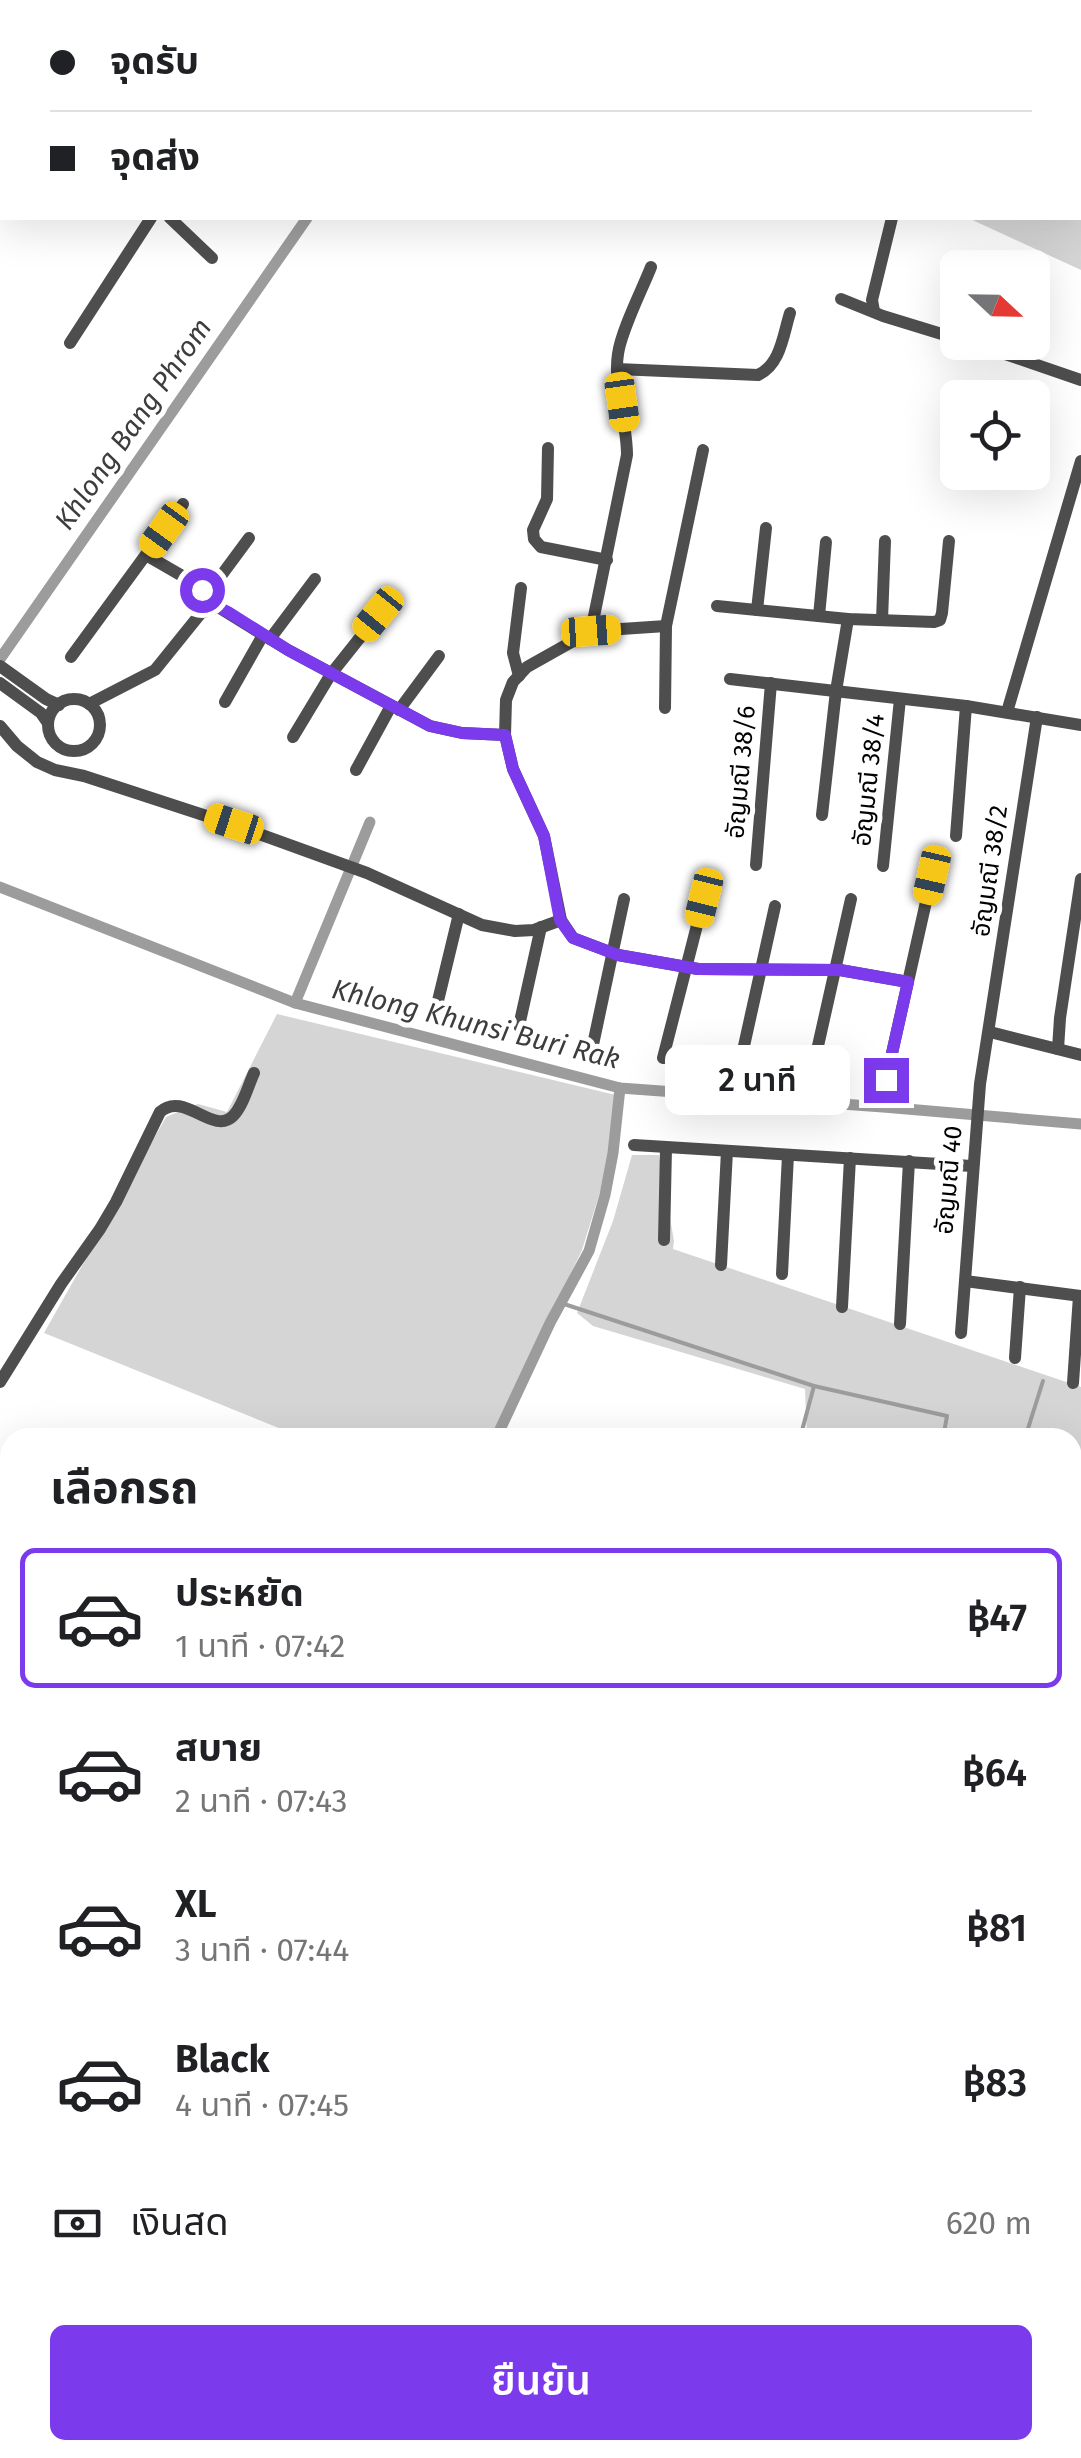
<!DOCTYPE html>
<html lang="th">
<head>
<meta charset="utf-8">
<style>
	body { margin:0; font-family:"Fira Sans","Noto Sans Thai",sans-serif; background:#f6f6f6; color:#202124; height:100vh; display:flex; flex-direction:column; font-size:38px; white-space:nowrap }
	* { box-sizing:border-box; margin:0 }
	p { font-size:32px; color:#757577 }
	.icon { flex:none; width:55px; height:55px; fill:none; stroke:currentColor; stroke-width:2; stroke-linecap:round; stroke-linejoin:round }
	.map { position:relative; flex:1; overflow:hidden }
	.sheet { position:absolute; left:0px; top:1428px; width:1082px; height:1032px; display:flex; flex-direction:column; background:#fff; border-radius:30px 30px 0 0; box-shadow:0 10px 40px #0002 }
	.sheet>* { flex:none }
	.banner { position:absolute; left:0px; top:0px; width:1082px; height:220px; box-shadow:0 10px 40px #0002; display:grid; align-content:center; height:220px; padding:0 50px; background:#fff }
	.needle { width:65px; rotate:112deg }
	.tools { position:absolute; left:940px; top:250px; display:grid; gap:20px }
	.tools a { display:grid; place-items:center; width:110px; height:110px; border-radius:15px; background:#fff; box-shadow:0 10px 40px #0002; font-size:50px }
	.end { position:absolute; width:45px; height:45px; margin:-22px; border:12px solid #7c3aed; background:#fff; box-shadow:0 0 0 5px #fff }
	.from { border-radius:50% }
	.bubble { position:absolute; height:70px; border-radius:15px; background:#fff; box-shadow:0 10px 40px #0002; font-size:32px; font-weight:600; line-height:70px; text-align:center }
	.car { position:absolute; width:30px; height:60px; margin:-30px -15px; border-radius:12px; box-shadow:0 0 8px 2px #0007; background:linear-gradient(#f5c518 24%,#345 0 40%,#f5c518 0 76%,#345 0 86%,#f5c518 0) }
	.banner b { display:flex; align-items:center; gap:35px; height:95px; font-size:38px }
	.banner b+b { border-top:2px solid #e0e0e0 }
	.banner i { width:25px; height:25px; background:#202124 }
	ul { padding:0; list-style:none }
	li { display:flex; align-items:center; gap:30px; height:140px; margin:0 20px 15px; padding:0 30px; border:5px solid transparent; border-radius:15px }
	li div { flex:1 }
	li b { display:block; font-size:38px }
	li em { font-style:normal; font-weight:600 }
	li.on { border-color:#7c3aed }
	li>.icon { width:90px; height:90px; stroke-width:1.5 }
	h2 { padding:0 50px; font-size:45px; line-height:120px }
	.pay { display:flex; align-items:center; gap:25px; height:110px; padding:0 50px; font-size:38px }
	.pay p { margin-inline-start:auto }
	.action { display:flex; gap:20px; margin-top:auto; padding:20px 50px }
	.action a { flex:1; height:115px; border-radius:15px; background:#7c3aed; color:#fff; font-size:40px; font-weight:600; line-height:115px; text-align:center }
	.map>svg:first-child { display:block }
	.green { fill:#d5d5d5 }
	.lines { fill:none; stroke-linecap:round; stroke-linejoin:round }
	.stream { stroke:#9c9c9c; stroke-width:4 }
	.canal { stroke:#9c9c9c; stroke-width:11 }
	.minor { stroke:#4e4e4e; stroke-width:12 }
	.route { stroke:#7c3aed; stroke-width:12 }
	.labels { text-anchor:middle; dominant-baseline:central; stroke-width:10; stroke-linejoin:round; paint-order:stroke }
	.street-label { font-size:25px; fill:#000; stroke:#fff }
	.water-label { font-size:28px; font-style:italic; fill:#3d3d3d; stroke:#fff }
</style>
</head>
<body>
<div class="map">
<svg width="1081" height="2458" viewBox="0 0 1081 2458">
	<rect width="100%" height="100%" fill="#fff"/>
	<g class="green">
		<path d="M1081,113V270L968,218H1080Z"/>
		<path d="M277,1014L624,1097L604,1179L582,1250L492,1437H301L44,1333L166,1117L198,1104L227,1112Z"/>
		<path d="M632,1155H659L674,1241L673,1249L1081,1387V2034L1072,2031V1438L807,1437L805,1389L593,1326L577,1313L613,1221Z"/>
		<path d="M0,1544L10,1547V1595L0,1592Z"/>
		<path d="M0,1846L10,1849V2051L0,2047Z"/>
		<path d="M10,2257V2348L0,2365V2348L6,2332L0,2315V2282Z"/>
		<path d="M10,2394V2450H789L786,2458H0V2412Z"/>
	</g>
	<g class="lines">
		<g class="stream">
			<path d="M561,1303L814,1386L947,1416L943,1438"/>
			<path d="M800,1438L814,1386"/>
			<path d="M1025,1438L1043,1381"/>
			<path d="M1072,1538L1081,1540"/>
			<path d="M1072,1655L1081,1656"/>
			<path d="M1072,1700L1081,1703"/>
			<path d="M1072,1793L1081,1796"/>
			<path d="M1072,1912L1081,1913"/>
		</g>
		<g class="canal">
			<path d="M454,2L455,0"/>
			<path d="M0,659L307,218"/>
			<path d="M0,887L295,1003L620,1088L883,1107L1081,1124"/>
			<path d="M295,1003L370,822"/>
			<path d="M496,1438L550,1323L589,1251L605,1195L613,1153L620,1088"/>
			<path d="M0,2385L10,2366"/>
			<path d="M0,2423L10,2425"/>
			<path d="M107,2450L138,2458"/>
		</g>
		<g class="minor">
			<path d="M817,0L822,2"/>
			<path d="M14,2L15,0"/>
			<path d="M108,2L110,0"/>
			<path d="M198,2L200,0"/>
			<path d="M291,2L292,0"/>
			<path d="M750,2L751,0"/>
			<path d="M852,2L853,0"/>
			<path d="M920,2L921,0"/>
			<path d="M991,2V1"/>
			<path d="M0,24L2,20"/>
			<path d="M0,54L2,57"/>
			<path d="M170,218L212,258"/>
			<path d="M841,299L883,316L958,339"/>
			<path d="M874,311L872,300L892,218"/>
			<path d="M970,342L1081,380"/>
			<path d="M70,343L151,218"/>
			<path d="M617,369L758,375C781,364 783,335 790,313"/>
			<path d="M548,448L547,499L533,530L534,539L541,547L607,560"/>
			<path d="M146,555L198,585L206,598L209,609"/>
			<path d="M717,606L848,619L934,622L940,620L942,613L949,541"/>
			<path d="M218,607L213,591L215,584L249,538"/>
			<path d="M757,610L766,528"/>
			<path d="M819,616L826,542"/>
			<path d="M882,620L885,541"/>
			<path d="M666,626L591,631L527,667L513,682L506,700L505,735L513,769L544,836L561,920L573,938L618,955L698,969L840,970L908,982"/>
			<path d="M591,631L627,455C627,422 613,385 618,354C621,331 642,290 651,267"/>
			<path d="M270,639L315,579"/>
			<path d="M71,657L183,504"/>
			<path d="M0,666L46,699L59,705"/>
			<path d="M519,676L513,653L521,588"/>
			<path d="M730,679L966,706L1081,725"/>
			<path d="M0,683L41,713L48,723"/>
			<circle cx="74" cy="725" r="26"/>
			<path d="M225,702L263,635"/>
			<path d="M89,704L155,670L201,613L218,607L288,650L430,726L462,733L505,735"/>
			<path d="M665,708L666,626L703,450"/>
			<path d="M399,710L439,656"/>
			<path d="M1007,712L1081,461"/>
			<path d="M0,726L17,746L37,762L55,770L84,776L234,825L367,873L482,925L515,931L534,930L561,920"/>
			<path d="M293,737L331,674L378,615"/>
			<path d="M356,770L391,706"/>
			<path d="M822,815L836,691L848,619"/>
			<path d="M956,836L966,706"/>
			<path d="M756,865L771,683"/>
			<path d="M883,866L900,699"/>
			<path d="M436,1009L459,914"/>
			<path d="M519,1026L541,927"/>
			<path d="M990,1032L1081,1055"/>
			<path d="M1058,1049L1060,1018L1081,879"/>
			<path d="M591,1054L624,899"/>
			<path d="M663,1058L704,898"/>
			<path d="M740,1064L775,906"/>
			<path d="M811,1077L851,899"/>
			<path d="M886,1080L932,875"/>
			<path d="M634,1145L972,1166"/>
			<path d="M664,1240L666,1148"/>
			<path d="M721,1265L727,1151"/>
			<path d="M782,1274L788,1155"/>
			<path d="M965,1281L1081,1296"/>
			<path d="M842,1307L850,1158"/>
			<path d="M900,1324L909,1161"/>
			<path d="M961,1333L980,1084L1037,717"/>
			<path d="M1015,1358L1020,1287"/>
			<path d="M0,1382L61,1284L100,1229L116,1202L160,1112C184,1090 213,1136 233,1116C243,1106 248,1086 254,1073"/>
			<path d="M1073,1383L1079,1296"/>
			<path d="M0,1650L10,1654"/>
			<path d="M0,1795L10,1769"/>
			<path d="M1072,2042L1081,2045"/>
			<path d="M0,2060L10,2064"/>
			<path d="M1072,2257L1081,2259"/>
			<path d="M1072,2408L1081,2388"/>
			<path d="M1055,2450L1057,2458"/>
			<path d="M794,2458L796,2452"/>
		</g>
	</g>
	<g class="lines">
		<path class="route" d="M202,590L209,608L218,607L228,612L288,650L430,726L462,733L505,735L513,769L544,836L560,920L573,938L618,955L698,969L840,970L908,982L886,1080"/>
	</g>
	<g class="labels">
		<g class="street-label">
			<text transform="translate(741 772) rotate(-85)">อัญมณี 38/6</text>
			<text transform="translate(869 780) rotate(-84)">อัญมณี 38/4</text>
			<text transform="translate(990 871) rotate(-82)">อัญมณี 38/2</text>
			<text transform="translate(949 1180) rotate(-85)">อัญมณี 40</text>
		</g>
		<g class="water-label">
			<text transform="translate(133 424) rotate(-55)">Khlong Bang Phrom</text>
			<text transform="translate(476 1024) rotate(14)">Khlong Khunsi Buri Rak</text>
		</g>
	</g>
</svg>
<div class="tools">
<a><svg class="needle" viewBox="-14 -14 28 28"><path d="M0-13l5 13h-10z" fill="#e53935"/><path d="M0 13l5-13h-10z" fill="#757577"/></svg></a>
<a><svg class="icon" aria-label="locate" viewBox="0 0 24 24"><circle cx="12" cy="12" r="6"/><path d="M12 2v4M12 18v4M2 12h4M18 12h4"/></svg></a>
</div>
<i class="end from" style="left:202px;top:590px"></i>
<i class="end" style="left:886px;top:1080px"></i>
<div class="bubble" style="left:665px;top:1045px;width:185px">2 นาที</div>
<i class="car" style="left:622px;top:402px;rotate:172deg"></i>
<i class="car" style="left:164px;top:530px;rotate:216deg"></i>
<i class="car" style="left:378px;top:614px;rotate:219deg"></i>
<i class="car" style="left:591px;top:631px;rotate:86deg"></i>
<i class="car" style="left:234px;top:824px;rotate:288deg"></i>
<i class="car" style="left:932px;top:875px;rotate:193deg"></i>
<i class="car" style="left:704px;top:898px;rotate:194deg"></i>
<div class="banner">
<b><i class="from"></i>จุดรับ</b>
<b><i></i>จุดส่ง</b>
</div>
<section class="sheet">
<h2>เลือกรถ</h2>
<ul>
<li class="on"><svg class="icon" aria-label="car" viewBox="0 0 24 24"><path d="M5 17H2v-5l4-1 3-4h7l3 4 3 1v5h-3M9 17h6M6 11h13"/><circle cx="7" cy="17" r="2"/><circle cx="17" cy="17" r="2"/></svg><div><b>ประหยัด</b><p>1 นาที · 07:42</p></div><em>฿47</em></li>
<li><svg class="icon" aria-label="car" viewBox="0 0 24 24"><path d="M5 17H2v-5l4-1 3-4h7l3 4 3 1v5h-3M9 17h6M6 11h13"/><circle cx="7" cy="17" r="2"/><circle cx="17" cy="17" r="2"/></svg><div><b>สบาย</b><p>2 นาที · 07:43</p></div><em>฿64</em></li>
<li><svg class="icon" aria-label="car" viewBox="0 0 24 24"><path d="M5 17H2v-5l4-1 3-4h7l3 4 3 1v5h-3M9 17h6M6 11h13"/><circle cx="7" cy="17" r="2"/><circle cx="17" cy="17" r="2"/></svg><div><b>XL</b><p>3 นาที · 07:44</p></div><em>฿81</em></li>
<li><svg class="icon" aria-label="car" viewBox="0 0 24 24"><path d="M5 17H2v-5l4-1 3-4h7l3 4 3 1v5h-3M9 17h6M6 11h13"/><circle cx="7" cy="17" r="2"/><circle cx="17" cy="17" r="2"/></svg><div><b>Black</b><p>4 นาที · 07:45</p></div><em>฿83</em></li>
</ul>
<div class="pay"><svg class="icon" aria-label="cash" viewBox="0 0 24 24"><path d="M3 7h18v10H3z"/><circle cx="12" cy="12" r="2"/></svg>เงินสด<p>620 m</p></div>
<div class="action"><a>ยืนยัน</a></div>
</section>
</div>
</body>
</html>
